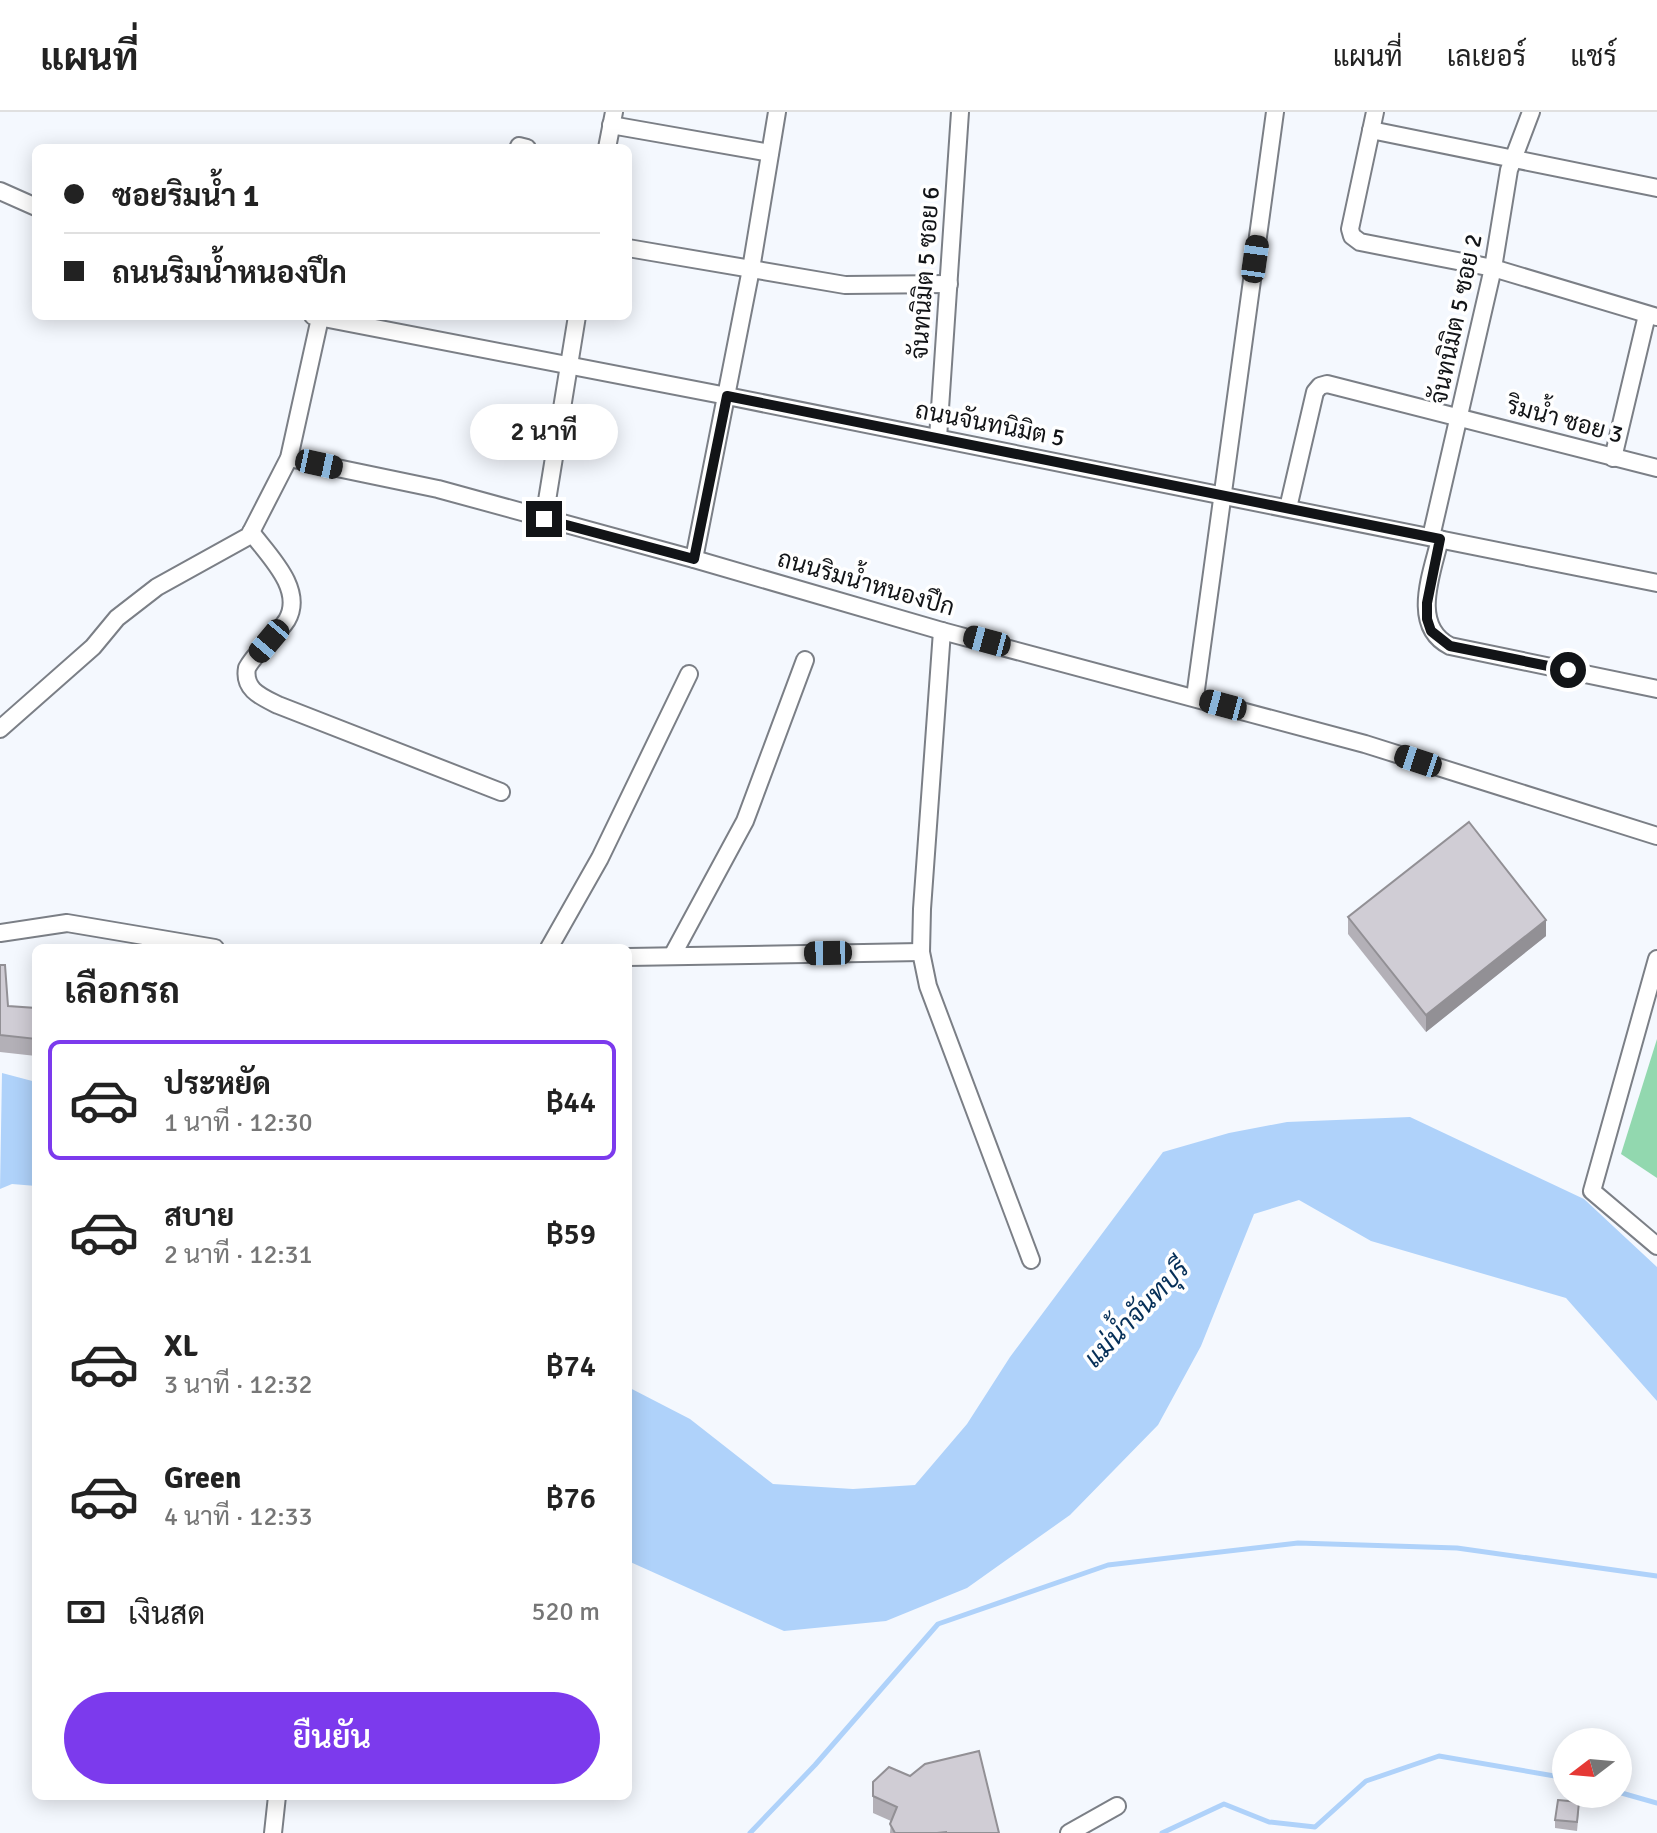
<!DOCTYPE html>
<html lang="th">
<head>
<meta charset="utf-8">
<style>
	body { margin:0; font-family:Signika,Sarabun,sans-serif; background:#f6f6f6; color:#222; height:100vh; display:flex; flex-direction:column; font-size:30px; white-space:nowrap }
	* { box-sizing:border-box; margin:0 }
	p { font-size:26px; color:#767676 }
	.icon { flex:none; width:44px; height:44px; fill:none; stroke:currentColor; stroke-width:2; stroke-linecap:round; stroke-linejoin:round }
	.map { position:relative; flex:1; overflow:hidden }
	.details { position:absolute; left:32px; top:832px; width:600px; height:856px; display:flex; flex-direction:column; background:#fff; border-radius:12px; box-shadow:0 4px 20px #0003 }
	.details>* { flex:none }
	.guide { position:absolute; left:32px; top:32px; width:600px; height:176px; border-radius:12px; box-shadow:0 4px 20px #0003; display:grid; align-content:center; height:176px; padding:0 32px; background:#fff }
	.needle { width:52px; rotate:254deg }
	.controls { position:absolute; left:1552px; top:1616px; display:grid; gap:16px }
	.controls a { display:grid; place-items:center; width:80px; height:80px; border-radius:50%; background:#fff; box-shadow:0 4px 20px #0003; font-size:40px }
	.end { position:absolute; width:36px; height:36px; margin:-18px; border:10px solid #121417; background:#fff; box-shadow:0 0 0 4px #fff }
	.from { border-radius:50% }
	.bubble { position:absolute; height:56px; border-radius:28px; background:#fff; box-shadow:0 4px 20px #0003; font-size:26px; font-weight:600; line-height:56px; text-align:center }
	.car { position:absolute; width:24px; height:48px; margin:-24px -12px; border-radius:10px; box-shadow:0 0 6px 2px #0007; background:linear-gradient(#222 24%,#8ab4d8 0 40%,#222 0 76%,#8ab4d8 0 86%,#222 0) }
	.guide b { display:flex; align-items:center; gap:28px; height:76px; font-size:30px }
	.guide b+b { border-top:2px solid #e0e0e0 }
	.guide i { width:20px; height:20px; background:#222 }
	ul { padding:0; list-style:none }
	li { display:flex; align-items:center; gap:24px; height:120px; margin:0 16px 12px; padding:0 16px; border:4px solid transparent; border-radius:12px }
	li div { flex:1 }
	li b { display:block; font-size:30px }
	li em { font-style:normal; font-weight:600 }
	li.on { border-color:#7c3aed }
	li>.icon { width:72px; height:72px; stroke-width:1.5 }
	h2 { padding:0 32px; font-size:36px; line-height:96px }
	.pay { display:flex; align-items:center; gap:20px; height:88px; padding:0 32px; font-size:30px }
	.pay p { margin-inline-start:auto }
	.button { display:flex; gap:16px; margin-top:auto; padding:16px 32px }
	.button a { flex:1; height:92px; border-radius:48px; background:#7c3aed; color:#fff; font-size:32px; font-weight:600; line-height:92px; text-align:center }
	header { display:flex; align-items:center; gap:48px; box-sizing:border-box; height:112px; padding:0 40px; background:#fff; border-bottom:2px solid #e0e0e0 }
	header strong { font-size:38px }
	nav { display:flex; gap:44px; margin-inline-start:auto; font-size:28px }
	.map>svg:first-child { display:block }
	.green { fill:#92d8af }
	.water { fill:#afd2fa }
	.lines { fill:none; stroke-linecap:round; stroke-linejoin:round }
	.stream { stroke:#afd2fa; stroke-width:5 }
	.minor-casing { stroke:#7b7f86; stroke-width:20 }
	.minor { stroke:#fff; stroke-width:16 }
	.wall { fill:#b3b0b7 }
	.shaded-wall { fill:#929095 }
	.building { fill:#d0cdd5; stroke:#929095; stroke-width:2 }
	.route { stroke:#121417; stroke-width:10 }
	.labels { text-anchor:middle; dominant-baseline:central; stroke-width:7; stroke-linejoin:round; paint-order:stroke }
	.street-label { font-size:24px; fill:#121417; stroke:#fff }
	.water-label { font-size:26px; font-style:italic; fill:#052f58; stroke:#fff }
</style>
</head>
<body>
<header>
<strong>แผนที่</strong>
<nav><a>แผนที่</a><a>เลเยอร์</a><a>แชร์</a></nav>
</header>
<div class="map">
<svg width="1657" height="1721" viewBox="0 0 1657 1721">
	<rect width="100%" height="100%" fill="#f4f8fe"/>
	<path class="green" d="M1657,927V1066L1621,1042Z"/>
	<g class="water">
		<path d="M2,961L36,970V1074L12,1072L0,1077Z"/>
		<path d="M1410,1005L1584,1087L1657,1155V1289L1566,1186L1371,1129L1299,1088L1254,1102L1201,1234L1158,1313L1070,1403L967,1476L886,1509L784,1519L628,1449V1275L690,1307L773,1372L853,1377L915,1373L967,1312L1010,1245L1163,1040L1229,1021L1287,1010Z"/>
	</g>
	<g class="lines">
		<g class="stream">
			<path d="M1618,1680L1657,1691"/>
			<path d="M750,1721L815,1653L938,1512L1108,1453L1298,1431L1457,1436L1657,1464"/>
			<path d="M1162,1721L1224,1692L1269,1710L1315,1715L1366,1669L1439,1644L1566,1666"/>
		</g>
		<defs>
			<g id="minor">
				<path d="M1375,0L1350,117L1352,124L1360,130L1493,156L1657,205"/>
				<path d="M611,13L770,41"/>
				<path d="M1371,18L1657,76"/>
				<path d="M519,34L527,36"/>
				<path d="M607,36L614,0"/>
				<path d="M0,79L36,95"/>
				<path d="M628,136L845,173L949,172"/>
				<path d="M313,204L727,284L1657,471"/>
				<path d="M938,326L960,0"/>
				<path d="M289,346L438,377L694,447L942,519L1365,632L1657,724"/>
				<path d="M1613,346L1647,203"/>
				<path d="M1288,396L1315,280L1320,274L1327,272L1657,356"/>
				<path d="M544,407L577,204"/>
				<path d="M251,420C267,442 305,477 287,508C276,525 257,538 247,556C243,578 262,585 278,593L501,680"/>
				<path d="M1431,425L1493,156L1509,58L1531,0"/>
				<path d="M1440,427C1432,461 1410,514 1450,534L1657,577"/>
				<path d="M694,447L751,157L777,0"/>
				<path d="M942,519L922,797L921,840L928,874L1031,1148"/>
				<path d="M1195,585L1275,0"/>
				<path d="M0,617L93,535L117,506L157,475L249,424L289,346L320,206"/>
				<path d="M0,821L67,811L215,836"/>
				<path d="M549,836L600,746L689,562"/>
				<path d="M672,844L745,709L805,548"/>
				<path d="M628,845L921,840"/>
				<path d="M1657,847L1592,1079L1657,1134"/>
				<path d="M273,1721L277,1684"/>
				<path d="M1069,1721L1117,1694"/>
			</g>
		</defs>
		<use href="#minor" class="minor-casing"/>
		<use href="#minor" class="minor"/>
	</g>
	<g class="wall">
		<path d="M1348,805L1546,824L1426,920L1348,822Z"/>
		<path d="M0,853L8,894L36,896V944L0,940Z"/>
		<path d="M873,1670L999,1721H890L891,1709L873,1701Z"/>
		<path d="M1579,1698L1577,1719L1555,1716V1708Z"/>
	</g>
	<path class="shaded-wall" d="M1546,808V824L1426,920V903Z"/>
	<g class="building">
		<path d="M1469,710L1546,808L1426,903L1348,805Z"/>
		<path d="M0,853H5L8,894L36,896V927L0,923Z"/>
		<path d="M979,1639L999,1721H946V1720L937,1721H895L890,1712L897,1695L873,1684V1670L889,1655L910,1664L925,1652Z"/>
		<path d="M1558,1688L1579,1690L1577,1710L1555,1708Z"/>
	</g>
	<g class="lines">
		<path class="route" d="M544,407L694,447L727,284L1440,427L1427,491V507L1431,519L1450,534L1568,558"/>
	</g>
	<g class="labels">
		<g class="street-label">
			<text transform="translate(925 161) rotate(-86)">จันทนิมิต 5 ซอย 6</text>
			<text transform="translate(1456 207) rotate(-78)">จันทนิมิต 5 ซอย 2</text>
			<text transform="translate(1565 308) rotate(15)">ริมน้ำ ซอย 3</text>
			<text transform="translate(990 312) rotate(11)">ถนนจันทนิมิต 5</text>
			<text transform="translate(866 471) rotate(16)">ถนนริมน้ำหนองปึก</text>
		</g>
		<g class="water-label">
			<text transform="translate(1137 1202) rotate(-46)">แม่น้ำจันทบุรี</text>
		</g>
	</g>
</svg>
<div class="controls">
<a><svg class="needle" viewBox="-14 -14 28 28"><path d="M0-13l5 13h-10z" fill="#e53935"/><path d="M0 13l5-13h-10z" fill="#767676"/></svg></a>
</div>
<i class="end from" style="left:1568px;top:558px"></i>
<i class="end" style="left:544px;top:407px"></i>
<div class="bubble" style="left:470px;top:292px;width:148px">2 นาที</div>
<i class="car" style="left:1255px;top:147px;rotate:8deg"></i>
<i class="car" style="left:319px;top:352px;rotate:102deg"></i>
<i class="car" style="left:269px;top:529px;rotate:220deg"></i>
<i class="car" style="left:987px;top:529px;rotate:285deg"></i>
<i class="car" style="left:1223px;top:593px;rotate:285deg"></i>
<i class="car" style="left:1418px;top:649px;rotate:288deg"></i>
<i class="car" style="left:828px;top:841px;rotate:269deg"></i>
<div class="guide">
<b><i class="from"></i>ซอยริมน้ำ 1</b>
<b><i></i>ถนนริมน้ำหนองปึก</b>
</div>
<section class="details">
<h2>เลือกรถ</h2>
<ul>
<li class="on"><svg class="icon" aria-label="car" viewBox="0 0 24 24"><path d="M5 17H2v-5l4-1 3-4h7l3 4 3 1v5h-3M9 17h6M6 11h13"/><circle cx="7" cy="17" r="2"/><circle cx="17" cy="17" r="2"/></svg><div><b>ประหยัด</b><p>1 นาที · 12:30</p></div><em>฿44</em></li>
<li><svg class="icon" aria-label="car" viewBox="0 0 24 24"><path d="M5 17H2v-5l4-1 3-4h7l3 4 3 1v5h-3M9 17h6M6 11h13"/><circle cx="7" cy="17" r="2"/><circle cx="17" cy="17" r="2"/></svg><div><b>สบาย</b><p>2 นาที · 12:31</p></div><em>฿59</em></li>
<li><svg class="icon" aria-label="car" viewBox="0 0 24 24"><path d="M5 17H2v-5l4-1 3-4h7l3 4 3 1v5h-3M9 17h6M6 11h13"/><circle cx="7" cy="17" r="2"/><circle cx="17" cy="17" r="2"/></svg><div><b>XL</b><p>3 นาที · 12:32</p></div><em>฿74</em></li>
<li><svg class="icon" aria-label="car" viewBox="0 0 24 24"><path d="M5 17H2v-5l4-1 3-4h7l3 4 3 1v5h-3M9 17h6M6 11h13"/><circle cx="7" cy="17" r="2"/><circle cx="17" cy="17" r="2"/></svg><div><b>Green</b><p>4 นาที · 12:33</p></div><em>฿76</em></li>
</ul>
<div class="pay"><svg class="icon" aria-label="cash" viewBox="0 0 24 24"><path d="M3 7h18v10H3z"/><circle cx="12" cy="12" r="2"/></svg>เงินสด<p>520 m</p></div>
<div class="button"><a>ยืนยัน</a></div>
</section>
</div>
</body>
</html>
